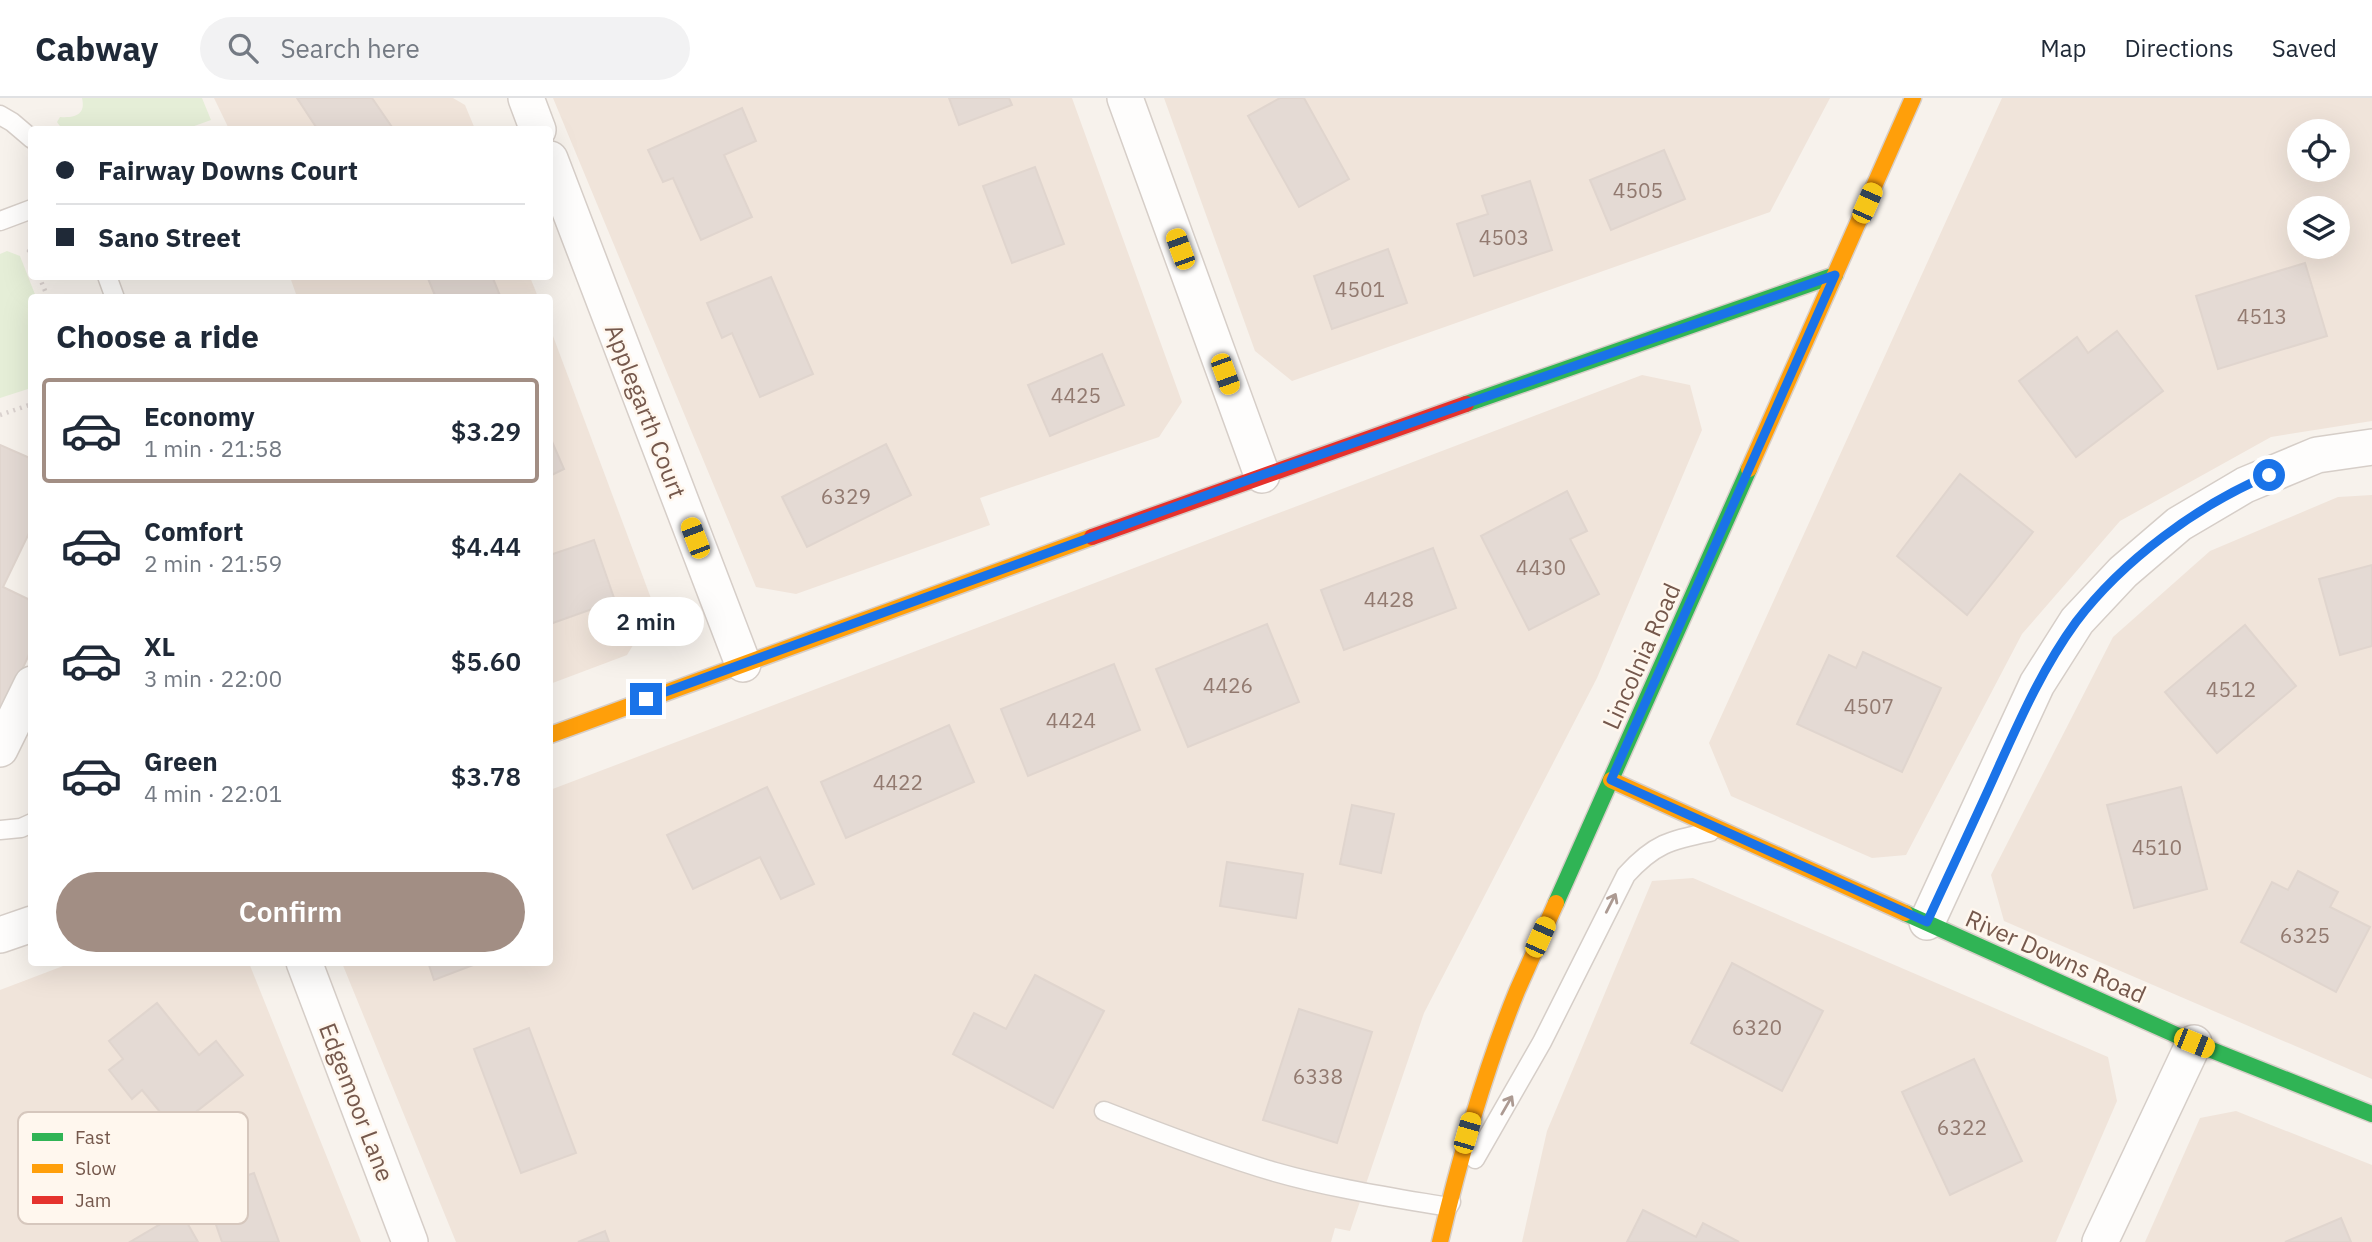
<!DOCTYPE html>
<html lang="en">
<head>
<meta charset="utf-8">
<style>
	body { margin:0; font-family:"IBM Plex Sans",sans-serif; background:#f2f2f3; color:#1f2937; height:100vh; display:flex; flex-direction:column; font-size:26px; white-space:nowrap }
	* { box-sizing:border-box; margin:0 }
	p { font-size:23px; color:#747a83 }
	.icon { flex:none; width:38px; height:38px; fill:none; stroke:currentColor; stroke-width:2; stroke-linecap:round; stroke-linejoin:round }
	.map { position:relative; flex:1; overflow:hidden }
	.side { position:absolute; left:28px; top:196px; width:525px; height:672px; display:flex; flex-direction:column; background:#fff; border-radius:7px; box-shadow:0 7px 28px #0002 }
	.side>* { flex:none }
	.top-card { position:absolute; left:28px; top:28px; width:525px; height:154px; border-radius:7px; box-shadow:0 7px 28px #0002; display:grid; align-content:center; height:154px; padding:0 28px; background:#fff }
	.fabs { position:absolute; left:2287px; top:21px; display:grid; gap:14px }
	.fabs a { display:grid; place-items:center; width:63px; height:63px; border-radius:50%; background:#fff; box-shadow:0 7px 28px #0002; font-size:35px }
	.end { position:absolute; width:32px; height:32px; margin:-16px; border:9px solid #1a73e8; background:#fff; box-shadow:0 0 0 4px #fff }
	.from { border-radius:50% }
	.bubble { position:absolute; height:49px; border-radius:24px; background:#fff; box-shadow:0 7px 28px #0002; font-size:23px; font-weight:600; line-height:49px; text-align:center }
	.car { position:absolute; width:21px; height:42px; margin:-21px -10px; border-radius:9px; box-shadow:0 0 5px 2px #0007; background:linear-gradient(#f5c518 24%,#345 0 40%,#f5c518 0 76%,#345 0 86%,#f5c518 0) }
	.top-card b { display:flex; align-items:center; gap:24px; height:66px; font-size:26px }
	.top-card b+b { border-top:2px solid #e0e1e3 }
	.top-card i { width:18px; height:18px; background:#1f2937 }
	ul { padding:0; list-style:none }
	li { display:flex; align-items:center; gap:21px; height:105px; margin:0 14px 10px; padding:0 14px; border:4px solid transparent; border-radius:7px }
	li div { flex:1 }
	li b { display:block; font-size:26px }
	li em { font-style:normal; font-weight:600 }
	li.active { border-color:#a28e84 }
	li>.icon { width:63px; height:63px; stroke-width:1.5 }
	h2 { padding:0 28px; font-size:32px; line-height:84px }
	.primary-button { display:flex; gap:14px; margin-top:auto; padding:14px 28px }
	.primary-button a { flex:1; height:80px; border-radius:42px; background:#a28e84; color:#fff; font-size:28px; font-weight:600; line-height:80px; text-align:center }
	header { display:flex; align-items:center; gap:42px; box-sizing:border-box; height:98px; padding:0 35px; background:#fff; border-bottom:2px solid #e0e1e3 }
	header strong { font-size:33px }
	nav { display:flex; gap:38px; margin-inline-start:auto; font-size:24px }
	.search { width:490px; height:63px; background:#f2f2f3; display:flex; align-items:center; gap:18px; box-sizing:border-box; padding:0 24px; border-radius:38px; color:#747a83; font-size:26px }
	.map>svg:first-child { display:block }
	.residential { fill:#f0e4da; fill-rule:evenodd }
	.green { fill:#e5eed7 }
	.building { fill:#e4dad4; stroke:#e0d5ce; stroke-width:2 }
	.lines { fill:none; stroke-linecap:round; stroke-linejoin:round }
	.lane-casing { stroke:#d6cec8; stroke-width:21 }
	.street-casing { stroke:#d6cec8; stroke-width:38 }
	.fast-casing { stroke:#d7cec8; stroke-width:19 }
	.slow-casing { stroke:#d7cec8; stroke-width:19 }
	.jam-casing { stroke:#d7cec8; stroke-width:19 }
	.path { stroke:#dad2cf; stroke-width:4.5; stroke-dasharray:2 5; stroke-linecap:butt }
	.lane { stroke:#fefdfc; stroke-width:18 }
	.street { stroke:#fefdfc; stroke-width:35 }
	.fast { stroke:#30b455; stroke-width:16 }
	.slow { stroke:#ff9f0a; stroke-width:16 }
	.jam { stroke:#e5322d; stroke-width:16 }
	.oneway { stroke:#ac9a92 }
	.route { stroke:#1a73e8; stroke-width:9 }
	.labels { text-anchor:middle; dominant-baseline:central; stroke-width:5; stroke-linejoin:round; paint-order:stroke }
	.number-label { font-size:21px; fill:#927a70 }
	.street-label { font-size:24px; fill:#75584c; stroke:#fff7ee }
	.key { fill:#fff7ee; stroke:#d6c7bd; stroke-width:2 }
	.key-label { font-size:19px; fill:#75584c }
</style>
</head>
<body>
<header>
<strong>Cabway</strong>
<div class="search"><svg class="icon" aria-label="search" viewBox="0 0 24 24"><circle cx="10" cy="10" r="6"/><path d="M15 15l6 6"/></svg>Search here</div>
<nav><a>Map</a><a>Directions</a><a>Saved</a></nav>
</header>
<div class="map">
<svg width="2372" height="1144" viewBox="0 0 2372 1144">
	<rect width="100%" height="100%" fill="#f7f2ec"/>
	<g class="residential">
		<path d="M214,0H453L465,7L475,31H229Z"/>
		<path d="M553,0H1072L1182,304L1159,339L980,400L990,427L796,496L756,489Z"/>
		<path d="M1164,0H1830L1770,114L1292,283L1255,253Z"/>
		<path d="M2002,0H2372V323L2271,339L2120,423L2022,536L1906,757L1872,760L1731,698L1709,645ZM2300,33H2338V72H2300ZM2300,110H2338V149H2300Z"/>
		<path d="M290,179H530L538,199H297Z"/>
		<path d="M550,230L655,511L627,557L550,586Z"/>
		<path d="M1642,277L1690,287L1702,332L1597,580L1424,915L1350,1133L1335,1130L1331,1144H456L342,865L550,864V692Z"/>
		<path d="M2372,397V981L2004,823L1991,777L2113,539L2210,453L2338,399Z"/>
		<path d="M1693,780L2108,959L2117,1003L2056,1144H1522L1547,1033L1652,783Z"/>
		<path d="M71,865H249L361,1144H0V892Z"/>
		<path d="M2236,1013L2372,1067V1144H2145L2200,1020Z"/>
	</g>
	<g class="green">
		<path d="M82,0H202L211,22L186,31H62L57,24L60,19C75,20 86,17 82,0Z"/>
		<path d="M7,153L20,158L36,199L32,200L31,290L0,300V156Z"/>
	</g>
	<g class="building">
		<path d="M297,0H372L394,32H318Z"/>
		<path d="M949,0H1009L1012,7L959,27Z"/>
		<path d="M1280,0H1304L1349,81L1299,109L1248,18Z"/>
		<path d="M742,10L756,43L724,57L752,119L701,142L673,80L663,84L648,52Z"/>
		<path d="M1664,52L1685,101L1611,132L1590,82Z"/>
		<path d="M1035,69L1064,146L1012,165L983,88Z"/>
		<path d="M1530,83L1552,152L1474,178L1457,126L1488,116L1482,98Z"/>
		<path d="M1388,151L1407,205L1332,231L1314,178Z"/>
		<path d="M2305,165L2327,238L2218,271L2196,198Z"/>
		<path d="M427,178H492L501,200H436Z"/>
		<path d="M771,179L813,276L760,299L732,235L722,240L707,205Z"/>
		<path d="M2117,233L2163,293L2076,359L2019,283L2077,239L2088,255Z"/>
		<path d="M1102,256L1124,307L1050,338L1028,287Z"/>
		<path d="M550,339L564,371L550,378Z"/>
		<path d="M886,346L911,397L807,449L782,399Z"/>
		<path d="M0,347L32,361V429L3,489L32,503V550L0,620Z"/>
		<path d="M1960,376L2033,434L1967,517L1897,458Z"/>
		<path d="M1567,393L1587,433L1570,441L1599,496L1529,532L1481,438Z"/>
		<path d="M594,442L615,503L550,526V457Z"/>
		<path d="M1433,450L1456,510L1344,552L1321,492Z"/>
		<path d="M2372,467V548L2340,557L2319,481Z"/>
		<path d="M1267,526L1299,604L1188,649L1156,571Z"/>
		<path d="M2245,527L2296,588L2217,655L2165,594Z"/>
		<path d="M1863,554L1941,590L1902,674L1797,626L1829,557L1856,570Z"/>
		<path d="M1114,566L1140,632L1028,678L1001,611Z"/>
		<path d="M949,627L974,684L846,740L821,684Z"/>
		<path d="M767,689L814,786L781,801L760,759L693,791L667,737Z"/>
		<path d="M2181,689L2207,791L2134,810L2107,707Z"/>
		<path d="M1352,707L1394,716L1381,775L1340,766Z"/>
		<path d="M1227,764L1303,776L1296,820L1220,808Z"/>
		<path d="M2298,773L2338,794L2330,809L2370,829L2336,894L2241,844L2272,784L2288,792Z"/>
		<path d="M428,864H481L434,882Z"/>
		<path d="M1732,865L1823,913L1782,993L1691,945Z"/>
		<path d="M1035,877L1104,913L1053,1010L953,956L974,915L1006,931Z"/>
		<path d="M157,905L199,957L216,943L243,977L174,1031L142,992L132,1001L109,972L123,961L109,943Z"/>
		<path d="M1299,911L1372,934L1337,1045L1263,1022Z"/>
		<path d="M529,930L576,1055L521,1075L474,951Z"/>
		<path d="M1974,961L2022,1063L1950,1097L1902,994Z"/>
		<path d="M254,1075L279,1144H222L204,1092Z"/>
		<path d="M1643,1112L1696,1139L1703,1125L1739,1144H1627Z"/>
		<path d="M181,1114L198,1144H130Z"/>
		<path d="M2341,1120L2351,1144H2285Z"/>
		<path d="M605,1133L609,1144H578Z"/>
	</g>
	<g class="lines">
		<defs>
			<g id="lane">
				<path d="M0,17L12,24L32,41"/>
				<path d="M0,123L32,111"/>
				<path d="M107,178L115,200"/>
				<path d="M0,732L21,730L32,725"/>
				<path d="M1104,1013C1160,1035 1217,1057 1275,1074C1331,1090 1390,1099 1448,1109L1451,1104"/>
				<path d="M1475,1061L1542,944L1626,777C1654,746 1670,742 1710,734"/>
			</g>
			<g id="street">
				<path d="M526,0L538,32"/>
				<path d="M1125,0L1262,377"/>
				<path d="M550,61L743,566"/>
				<path d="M0,651L32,586"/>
				<path d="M1927,824L2037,586L2077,523L2123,474L2179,426L2245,387L2317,357L2372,349"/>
				<path d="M0,837L32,826"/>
				<path d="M304,864L410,1144"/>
				<path d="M2100,1144L2194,945"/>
			</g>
			<g id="fast">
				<path d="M1466,306L1835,177"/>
				<path d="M1556,805L1749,371"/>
				<path d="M1905,815L2194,945L2372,1016"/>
			</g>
			<g id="slow">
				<path d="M1749,371L1913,0"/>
				<path d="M550,637L1092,439"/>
				<path d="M1611,682L1905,815"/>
				<path d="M1440,1144C1460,1059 1484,974 1517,893C1530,864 1543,834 1556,805"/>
			</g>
			<path id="jam" d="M1092,439L1466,306"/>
		</defs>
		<use href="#lane" class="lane-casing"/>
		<use href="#street" class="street-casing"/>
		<use href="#fast" class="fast-casing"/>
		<use href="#slow" class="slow-casing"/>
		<use href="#jam" class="jam-casing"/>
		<g class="path">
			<path d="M31,145L29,153L32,160"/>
			<path d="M39,178L48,200"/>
			<path d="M0,317L32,306"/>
		</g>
		<use href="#lane" class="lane"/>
		<use href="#street" class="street"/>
		<use href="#fast" class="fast"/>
		<use href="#slow" class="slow"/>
		<use href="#jam" class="jam"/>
	</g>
	<defs><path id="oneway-shaft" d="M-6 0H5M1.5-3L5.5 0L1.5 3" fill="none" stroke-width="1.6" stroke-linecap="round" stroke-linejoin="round" transform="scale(1.75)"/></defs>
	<g class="oneway">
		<use href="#oneway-shaft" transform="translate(1611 805) rotate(-63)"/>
		<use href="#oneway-shaft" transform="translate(1507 1007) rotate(-60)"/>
	</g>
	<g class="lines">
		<path class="route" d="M646,601L1262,377L1835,177L1611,682L1927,824C1949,776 1972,728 1994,679C2018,626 2041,572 2076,524C2123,462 2198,407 2269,377"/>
	</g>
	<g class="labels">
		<g class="number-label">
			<text x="1638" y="92">4505</text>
			<text x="1504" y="139">4503</text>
			<text x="1360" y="191">4501</text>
			<text x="2262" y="218">4513</text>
			<text x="1076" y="297">4425</text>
			<text x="846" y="398">6329</text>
			<text x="1541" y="469">4430</text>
			<text x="1389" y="501">4428</text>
			<text x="1228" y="587">4426</text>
			<text x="2231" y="591">4512</text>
			<text x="1869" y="608">4507</text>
			<text x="1071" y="622">4424</text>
			<text x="898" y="684">4422</text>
			<text x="2157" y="749">4510</text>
			<text x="2305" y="837">6325</text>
			<text x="1757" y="929">6320</text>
			<text x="1318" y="978">6338</text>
			<text x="1962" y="1029">6322</text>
		</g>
		<g class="street-label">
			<text transform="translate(646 313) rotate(69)">Applegarth Court</text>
			<text transform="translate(1641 558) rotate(-66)">Lincolnia Road</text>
			<text transform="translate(2056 858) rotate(24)">River Downs Road</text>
			<text transform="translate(357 1004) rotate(69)">Edgemoor Lane</text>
		</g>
	</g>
	<rect x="18" y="1014" width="230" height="112" rx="10" class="key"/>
	<rect x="32" y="1035" width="31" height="8" fill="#30b455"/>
	<rect x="32" y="1066" width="31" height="9" fill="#ff9f0a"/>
	<rect x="32" y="1098" width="31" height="8" fill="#e5322d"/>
	<g class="key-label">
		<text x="75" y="1046">Fast</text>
		<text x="75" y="1077">Slow</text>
		<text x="75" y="1109">Jam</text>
	</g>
</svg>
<div class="fabs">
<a><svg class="icon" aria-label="locate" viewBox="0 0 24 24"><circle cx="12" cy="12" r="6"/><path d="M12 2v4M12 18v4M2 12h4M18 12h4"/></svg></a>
<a><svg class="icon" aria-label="layers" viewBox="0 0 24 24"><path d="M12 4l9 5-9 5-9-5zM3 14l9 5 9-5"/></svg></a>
</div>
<i class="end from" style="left:2269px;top:377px"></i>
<i class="end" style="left:646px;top:601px"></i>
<div class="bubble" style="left:588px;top:499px;width:116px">2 min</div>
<i class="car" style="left:1867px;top:105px;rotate:24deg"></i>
<i class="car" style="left:1180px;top:151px;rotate:340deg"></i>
<i class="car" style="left:1225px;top:276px;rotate:160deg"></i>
<i class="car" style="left:695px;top:440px;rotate:339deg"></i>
<i class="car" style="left:1540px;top:839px;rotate:24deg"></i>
<i class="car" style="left:2194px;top:945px;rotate:112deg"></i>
<i class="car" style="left:1467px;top:1035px;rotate:16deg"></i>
<div class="top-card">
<b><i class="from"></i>Fairway Downs Court</b>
<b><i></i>Sano Street</b>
</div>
<section class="side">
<h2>Choose a ride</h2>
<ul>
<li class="active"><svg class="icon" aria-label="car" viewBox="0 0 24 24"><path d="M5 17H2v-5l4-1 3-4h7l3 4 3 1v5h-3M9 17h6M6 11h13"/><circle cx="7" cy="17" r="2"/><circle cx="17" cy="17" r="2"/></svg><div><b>Economy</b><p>1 min · 21:58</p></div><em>$3.29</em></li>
<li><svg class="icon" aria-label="car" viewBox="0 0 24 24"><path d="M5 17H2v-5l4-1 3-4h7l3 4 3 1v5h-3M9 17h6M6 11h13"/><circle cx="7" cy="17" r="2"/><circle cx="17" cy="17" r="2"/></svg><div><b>Comfort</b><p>2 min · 21:59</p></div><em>$4.44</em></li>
<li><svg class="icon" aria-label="car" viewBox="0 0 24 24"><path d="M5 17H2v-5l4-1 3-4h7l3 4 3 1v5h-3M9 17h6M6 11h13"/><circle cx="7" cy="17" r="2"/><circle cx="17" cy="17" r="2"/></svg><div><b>XL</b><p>3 min · 22:00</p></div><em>$5.60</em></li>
<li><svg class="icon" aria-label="car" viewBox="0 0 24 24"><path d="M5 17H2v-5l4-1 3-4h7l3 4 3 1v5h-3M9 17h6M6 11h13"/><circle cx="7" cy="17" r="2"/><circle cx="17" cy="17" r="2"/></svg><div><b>Green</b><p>4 min · 22:01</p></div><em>$3.78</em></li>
</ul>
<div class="primary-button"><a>Confirm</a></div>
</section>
</div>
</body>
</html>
